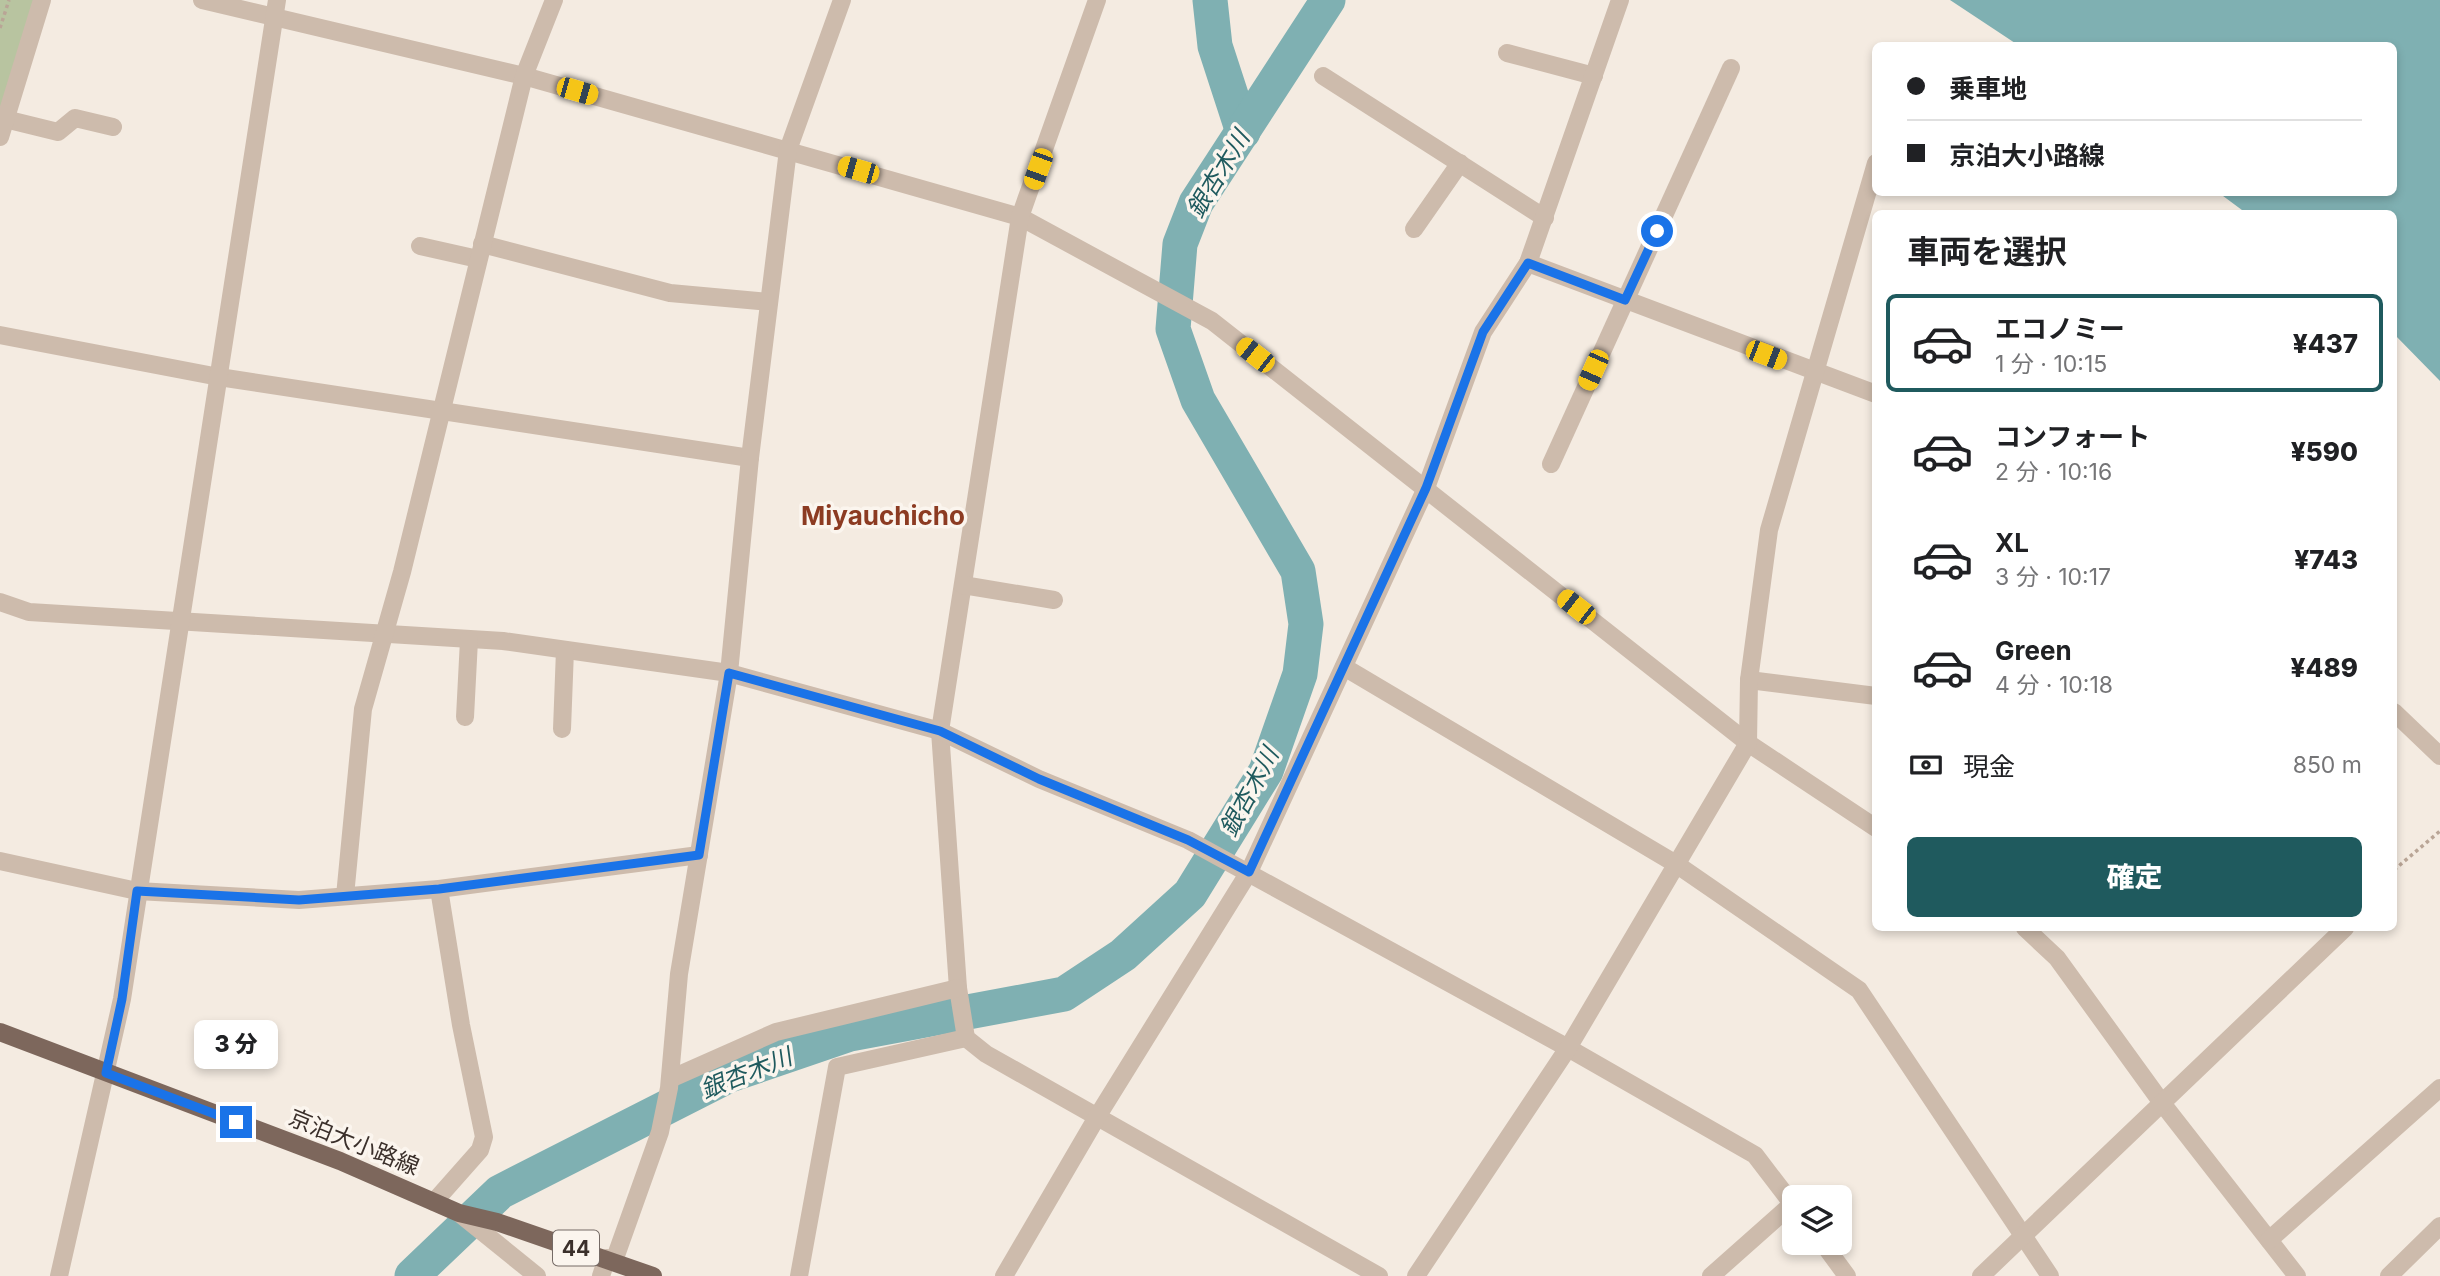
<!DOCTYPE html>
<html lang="ja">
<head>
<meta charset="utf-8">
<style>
	body { margin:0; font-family:Inter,"Noto Sans JP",sans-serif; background:#f6f6f6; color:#202124; height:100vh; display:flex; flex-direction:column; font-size:26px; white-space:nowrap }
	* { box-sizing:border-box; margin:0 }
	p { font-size:23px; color:#757577 }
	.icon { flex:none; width:38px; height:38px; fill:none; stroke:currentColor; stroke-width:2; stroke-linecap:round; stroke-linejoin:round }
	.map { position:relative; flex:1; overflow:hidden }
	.side { position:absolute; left:1872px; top:210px; width:525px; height:721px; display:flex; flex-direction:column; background:#fff; border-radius:10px; box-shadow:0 4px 10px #0003 }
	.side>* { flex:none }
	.hud { position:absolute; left:1872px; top:42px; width:525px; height:154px; border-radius:10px; box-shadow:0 4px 10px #0003; display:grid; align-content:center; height:154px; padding:0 35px; background:#fff }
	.fabs { position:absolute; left:1782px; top:1185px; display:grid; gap:14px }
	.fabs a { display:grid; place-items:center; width:70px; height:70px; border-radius:10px; background:#fff; box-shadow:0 4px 10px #0003; font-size:35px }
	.end { position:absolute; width:32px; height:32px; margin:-16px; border:9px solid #1a73e8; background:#fff; box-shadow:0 0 0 4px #fff }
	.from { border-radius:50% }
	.bubble { position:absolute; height:49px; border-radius:10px; background:#fff; box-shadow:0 4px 10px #0003; font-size:23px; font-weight:800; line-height:49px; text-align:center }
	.car { position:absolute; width:21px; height:42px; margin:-21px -10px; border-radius:9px; box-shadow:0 0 5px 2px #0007; background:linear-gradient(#f5c518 24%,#345 0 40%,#f5c518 0 76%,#345 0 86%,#f5c518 0) }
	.hud b { display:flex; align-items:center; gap:24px; height:66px; font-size:26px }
	.hud b+b { border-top:2px solid #e0e0e0 }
	.hud i { width:18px; height:18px; background:#202124 }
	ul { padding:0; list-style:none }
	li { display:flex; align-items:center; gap:21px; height:98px; margin:0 14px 10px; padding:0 21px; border:4px solid transparent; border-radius:10px }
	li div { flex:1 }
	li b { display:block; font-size:26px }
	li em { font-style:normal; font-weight:800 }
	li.on { border-color:#1f5a5e }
	li>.icon { width:63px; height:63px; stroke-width:1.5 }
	h2 { padding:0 35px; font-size:32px; line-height:84px }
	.pay { display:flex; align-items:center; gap:18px; height:77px; padding:0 35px; font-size:26px }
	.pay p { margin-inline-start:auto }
	.button { display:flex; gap:14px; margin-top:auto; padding:14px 35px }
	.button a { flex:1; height:80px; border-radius:10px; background:#1f5a5e; color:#fff; font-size:28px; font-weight:800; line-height:80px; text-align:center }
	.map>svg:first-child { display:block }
	.green { fill:#b8c4a0 }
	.water { fill:#7fb0b2 }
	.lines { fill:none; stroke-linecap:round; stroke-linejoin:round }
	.river { stroke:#7fb0b2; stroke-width:35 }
	.path { stroke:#b9a596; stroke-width:3.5; stroke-dasharray:3.5 3.5; stroke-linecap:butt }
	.minor { stroke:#cdbbac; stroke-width:18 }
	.major { stroke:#7d675c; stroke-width:18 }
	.route { stroke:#1a73e8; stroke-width:9 }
	.labels { text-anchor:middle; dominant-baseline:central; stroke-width:7; stroke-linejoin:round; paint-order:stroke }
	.shield { fill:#fbf5ee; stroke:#756b66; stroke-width:2 }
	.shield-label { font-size:21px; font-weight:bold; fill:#3b302b }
	.street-label { font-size:23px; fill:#3b302b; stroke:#fbf5ee }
	.water-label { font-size:24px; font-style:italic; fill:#1f5a5e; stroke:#fbf5ee }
	.quarter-label { font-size:26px; font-weight:bold; fill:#8c3b22; stroke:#fbf5ee }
</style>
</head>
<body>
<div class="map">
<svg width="2440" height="1276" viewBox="0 0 2440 1276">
	<rect width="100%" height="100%" fill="#f4ebe1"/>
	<path class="green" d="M0,0H36L0,116Z"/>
	<path class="water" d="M1950,0H2440V381L2394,334V214L2246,213L2219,193L2394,192V46L2018,45Z"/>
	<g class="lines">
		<g class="river">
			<path d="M1210,0L1215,46L1243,132"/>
			<path d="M412,1276L500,1192L730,1075L850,1034L1064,994L1123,955L1190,894L1266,771L1300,674L1306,624L1298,571L1198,400L1173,329L1180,244L1196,203L1328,0"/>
		</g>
		<g class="path">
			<path d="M0,28L9,0"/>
			<path d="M2394,870L2440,831"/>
		</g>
		<g class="minor">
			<path d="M202,0L524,76L1020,217L1212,321L1748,743L1876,828"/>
			<path d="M1097,0L1020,217L940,731L958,988L966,1038L986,1054L1379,1276"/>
			<path d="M1507,53L1594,76"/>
			<path d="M1323,76L1545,218"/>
			<path d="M5,119L58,132L75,118L113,127"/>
			<path d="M0,137L42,0"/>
			<path d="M1414,229L1460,163"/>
			<path d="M482,244L670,293L769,302"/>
			<path d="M420,246L478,259"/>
			<path d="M1528,263L1876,394"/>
			<path d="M0,335L219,377L750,458"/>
			<path d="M1551,464L1731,68"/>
			<path d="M963,585L1054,600"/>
			<path d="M0,602L29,612L503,641L729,673L940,731L1039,779L1188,840L1568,1048L1755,1155L1794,1206"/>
			<path d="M1344,667L1676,864L1859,990L2050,1276"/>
			<path d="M1749,680L1876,696"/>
			<path d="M2394,712L2440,756"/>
			<path d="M465,717L469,640"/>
			<path d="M562,729L565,650"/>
			<path d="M0,861L137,891L299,900L439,889L699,855"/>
			<path d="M345,896L363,709L402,572L524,76L554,0"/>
			<path d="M2025,928L2057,958L2162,1103L2297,1276"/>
			<path d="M670,1079L776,1032L958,988"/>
			<path d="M434,1202L480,1150L484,1137L461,1025L439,889"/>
			<path d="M459,1213L537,1276"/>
			<path d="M2269,1240L2440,1088"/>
			<path d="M1822,1242L1847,1276"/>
			<path d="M614,1261L660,1132L669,1088L679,974L729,673L750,458L788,150L842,0"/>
			<path d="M59,1276L122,999L277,0"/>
			<path d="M601,1276L607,1258"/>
			<path d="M799,1276L837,1067L966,1038"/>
			<path d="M1004,1276L1097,1117L1249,872L1426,488L1483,332L1528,263L1620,0"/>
			<path d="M1416,1276L1568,1048L1748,743L1749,680L1769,530L1876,163"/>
			<path d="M1711,1276L1792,1204"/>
			<path d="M1981,1276L2345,928"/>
			<path d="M2389,1276L2440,1226"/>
		</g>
		<path class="major" d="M0,1032L340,1161L459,1213L497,1222L653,1276"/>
	</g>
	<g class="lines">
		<path class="route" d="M236,1122L106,1073L122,999L137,891L299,900L439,889L699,855L729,673L940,731L1039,779L1188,840L1249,872L1426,488L1483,332L1528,263L1625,300L1657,231"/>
	</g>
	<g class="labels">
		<rect class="shield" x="553" y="1230.5" width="46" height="35" rx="5"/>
		<g class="shield-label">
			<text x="576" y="1248">44</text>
		</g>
		<g class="street-label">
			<text transform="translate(354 1142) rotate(22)">京泊大小路線</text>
		</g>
		<g class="water-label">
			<text transform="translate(1218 174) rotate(-59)">銀杏木川</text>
			<text transform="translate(1249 792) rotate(-62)">銀杏木川</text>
			<text transform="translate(746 1073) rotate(-22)">銀杏木川</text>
		</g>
		<g class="quarter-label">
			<text x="883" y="515">Miyauchicho</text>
		</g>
	</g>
</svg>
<div class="fabs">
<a><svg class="icon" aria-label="layers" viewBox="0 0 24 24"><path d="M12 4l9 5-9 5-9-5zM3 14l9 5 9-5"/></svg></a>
</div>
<i class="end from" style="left:1657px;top:231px"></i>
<i class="end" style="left:236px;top:1122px"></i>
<div class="bubble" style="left:194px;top:1020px;width:84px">3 分</div>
<i class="car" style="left:577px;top:91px;rotate:106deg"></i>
<i class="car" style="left:1038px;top:169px;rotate:200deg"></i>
<i class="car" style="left:858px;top:170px;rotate:286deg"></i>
<i class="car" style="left:1255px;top:355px;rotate:308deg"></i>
<i class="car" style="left:1766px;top:355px;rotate:111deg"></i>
<i class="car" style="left:1593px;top:370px;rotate:204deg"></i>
<i class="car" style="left:1576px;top:607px;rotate:308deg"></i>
<div class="hud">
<b><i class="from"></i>乗車地</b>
<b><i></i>京泊大小路線</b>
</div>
<section class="side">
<h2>車両を選択</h2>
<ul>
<li class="on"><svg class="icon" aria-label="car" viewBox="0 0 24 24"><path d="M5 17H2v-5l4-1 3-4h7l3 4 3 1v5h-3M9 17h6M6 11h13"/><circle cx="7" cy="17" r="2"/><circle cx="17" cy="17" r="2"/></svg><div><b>エコノミー</b><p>1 分 · 10:15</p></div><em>¥437</em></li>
<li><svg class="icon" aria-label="car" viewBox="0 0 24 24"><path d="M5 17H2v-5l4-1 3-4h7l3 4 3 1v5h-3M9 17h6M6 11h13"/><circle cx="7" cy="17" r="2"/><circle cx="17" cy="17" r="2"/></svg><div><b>コンフォート</b><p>2 分 · 10:16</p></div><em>¥590</em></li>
<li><svg class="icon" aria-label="car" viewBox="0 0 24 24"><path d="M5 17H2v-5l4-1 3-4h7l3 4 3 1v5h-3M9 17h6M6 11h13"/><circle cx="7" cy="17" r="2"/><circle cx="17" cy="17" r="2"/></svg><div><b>XL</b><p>3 分 · 10:17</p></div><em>¥743</em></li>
<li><svg class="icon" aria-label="car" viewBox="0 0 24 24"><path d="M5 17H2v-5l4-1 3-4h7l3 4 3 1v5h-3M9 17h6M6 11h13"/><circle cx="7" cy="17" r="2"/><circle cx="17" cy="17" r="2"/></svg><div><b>Green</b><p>4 分 · 10:18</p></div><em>¥489</em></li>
</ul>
<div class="pay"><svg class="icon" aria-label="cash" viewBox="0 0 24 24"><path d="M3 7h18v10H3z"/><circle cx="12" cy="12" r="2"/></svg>現金<p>850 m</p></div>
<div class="button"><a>確定</a></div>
</section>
</div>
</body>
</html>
